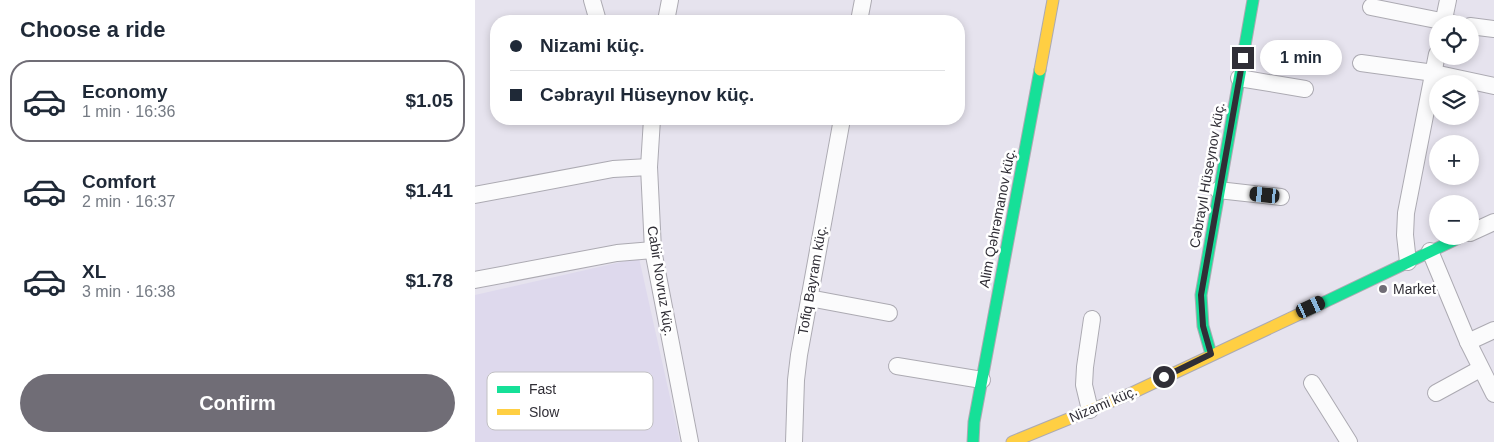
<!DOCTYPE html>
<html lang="en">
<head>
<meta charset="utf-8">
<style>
	body { margin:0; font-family:Helvetica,sans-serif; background:#f2f2f3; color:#1f2937; height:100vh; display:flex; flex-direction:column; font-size:19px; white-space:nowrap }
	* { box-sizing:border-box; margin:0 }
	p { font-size:16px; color:#747a83 }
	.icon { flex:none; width:28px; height:28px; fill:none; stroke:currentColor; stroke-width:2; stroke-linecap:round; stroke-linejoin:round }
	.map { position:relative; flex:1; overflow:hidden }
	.drawer { display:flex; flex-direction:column; background:#fff; width:475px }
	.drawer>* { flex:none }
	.guide { position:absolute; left:15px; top:15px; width:475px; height:110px; border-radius:20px; box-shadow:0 2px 8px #0003; display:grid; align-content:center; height:110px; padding:0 20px; background:#fff }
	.controls { position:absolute; left:954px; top:15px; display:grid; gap:10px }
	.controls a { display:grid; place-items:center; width:50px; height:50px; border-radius:50%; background:#fff; box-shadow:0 2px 8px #0003; font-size:25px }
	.end { position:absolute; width:22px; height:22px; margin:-11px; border:6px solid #302e36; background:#fff; box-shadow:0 0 0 2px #fff }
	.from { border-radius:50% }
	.bubble { position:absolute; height:35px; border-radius:18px; background:#fff; box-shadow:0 2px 8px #0003; font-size:16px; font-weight:600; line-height:35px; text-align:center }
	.car { position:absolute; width:15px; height:30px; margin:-15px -8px; border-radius:6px; box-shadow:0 0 4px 1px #0007; background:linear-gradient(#222 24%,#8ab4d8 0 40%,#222 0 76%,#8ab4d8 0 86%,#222 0) }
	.guide b { display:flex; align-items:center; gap:18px; height:48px; font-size:19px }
	.guide b+b { border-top:1px solid #e0e1e3 }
	.guide i { width:12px; height:12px; background:#1f2937 }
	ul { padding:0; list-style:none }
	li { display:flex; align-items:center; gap:15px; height:82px; margin:0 10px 8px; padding:0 10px; border:2px solid transparent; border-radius:20px }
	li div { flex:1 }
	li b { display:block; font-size:19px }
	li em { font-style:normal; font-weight:600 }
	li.current { border-color:#706d76 }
	li>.icon { width:45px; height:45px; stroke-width:1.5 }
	h2 { padding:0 20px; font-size:22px; line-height:60px }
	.cta { display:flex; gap:10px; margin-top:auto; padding:10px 20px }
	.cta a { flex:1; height:58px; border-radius:30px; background:#706d76; color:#fff; font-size:20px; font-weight:600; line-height:58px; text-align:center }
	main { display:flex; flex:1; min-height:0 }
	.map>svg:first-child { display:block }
	.built { fill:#ded9ed }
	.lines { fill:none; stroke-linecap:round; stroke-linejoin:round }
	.street-casing { stroke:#acaab2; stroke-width:18 }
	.fast-casing { stroke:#acaab2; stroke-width:13 }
	.slow-casing { stroke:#acaab2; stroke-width:13 }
	.street { stroke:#fbfbfc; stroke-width:16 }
	.fast { stroke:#16e098; stroke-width:11 }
	.slow { stroke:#ffcf43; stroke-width:11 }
	.route { stroke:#302e36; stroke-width:6 }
	.poi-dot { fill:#706d76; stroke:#fff; stroke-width:2 }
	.labels { text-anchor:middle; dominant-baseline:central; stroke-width:5; stroke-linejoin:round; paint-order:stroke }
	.street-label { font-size:14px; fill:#302e36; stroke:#fff }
	.poi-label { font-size:14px; fill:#302e36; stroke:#fff; text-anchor:start }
	.key { fill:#fff; stroke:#c1c0c3; stroke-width:1 }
	.key-label { font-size:14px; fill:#302e36 }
</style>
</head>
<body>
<main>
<section class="drawer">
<h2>Choose a ride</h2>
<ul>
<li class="current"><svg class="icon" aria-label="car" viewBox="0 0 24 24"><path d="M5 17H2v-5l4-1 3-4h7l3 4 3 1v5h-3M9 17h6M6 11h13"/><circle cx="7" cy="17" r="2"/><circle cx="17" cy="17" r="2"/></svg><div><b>Economy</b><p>1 min · 16:36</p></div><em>$1.05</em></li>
<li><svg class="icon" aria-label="car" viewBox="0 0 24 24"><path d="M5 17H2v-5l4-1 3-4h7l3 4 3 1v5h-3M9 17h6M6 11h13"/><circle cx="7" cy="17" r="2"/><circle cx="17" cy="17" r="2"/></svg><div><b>Comfort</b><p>2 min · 16:37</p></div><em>$1.41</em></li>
<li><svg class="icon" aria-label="car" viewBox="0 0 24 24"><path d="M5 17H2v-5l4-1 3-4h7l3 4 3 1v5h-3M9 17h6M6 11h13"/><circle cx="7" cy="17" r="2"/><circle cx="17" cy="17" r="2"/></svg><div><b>XL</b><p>3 min · 16:38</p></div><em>$1.78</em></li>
</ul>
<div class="cta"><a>Confirm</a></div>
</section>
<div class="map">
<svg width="1019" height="442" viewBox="0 0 1019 442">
	<rect width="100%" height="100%" fill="#e6e3ee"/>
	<path class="built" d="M164,258L205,442H0V295Z"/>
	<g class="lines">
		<defs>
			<g id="street">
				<path d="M117,0L123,21"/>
				<path d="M896,7L981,24"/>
				<path d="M191,21L195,0"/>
				<path d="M384,21L388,0"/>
				<path d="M968,24L973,0"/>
				<path d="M995,26L1019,29"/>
				<path d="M886,63L959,73L1019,86"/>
				<path d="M764,78L830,89"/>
				<path d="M177,119L174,167L178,250L215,442"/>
				<path d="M743,190L806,197"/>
				<path d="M0,195L138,169L174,167"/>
				<path d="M995,233L1019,222"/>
				<path d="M955,251L993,342L1019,394"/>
				<path d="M933,262L930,235L931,213L962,54"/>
				<path d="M0,280L142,253L178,250"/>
				<path d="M334,298L414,313"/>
				<path d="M993,342L1019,330"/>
				<path d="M422,366L507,380"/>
				<path d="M837,383L874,442"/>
				<path d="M961,393L1005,369"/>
				<path d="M615,410L609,385L610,367L617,319"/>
				<path d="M319,442L321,380L324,355L367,119"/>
			</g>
			<g id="fast">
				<path d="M833,310L988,236"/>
				<path d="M736,354L728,326L726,295L778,0"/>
				<path d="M498,442L499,422L565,70"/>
			</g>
			<g id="slow">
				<path d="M565,70L578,0"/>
				<path d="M537,442L657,393L833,310"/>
			</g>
		</defs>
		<use href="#street" class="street-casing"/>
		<use href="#fast" class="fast-casing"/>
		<use href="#slow" class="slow-casing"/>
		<use href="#street" class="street"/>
		<use href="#fast" class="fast"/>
		<use href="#slow" class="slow"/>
	</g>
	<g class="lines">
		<path class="route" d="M689,377L736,354L728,326L726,295L768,58"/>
	</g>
	<circle class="poi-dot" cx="908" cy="289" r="5"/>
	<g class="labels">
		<g class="street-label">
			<text transform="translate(732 175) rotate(-80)">Cəbrayıl Hüseynov küç.</text>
			<text transform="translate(522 218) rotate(-79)">Alim Qəhrəmanov küç.</text>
			<text transform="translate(337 280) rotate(-80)">Tofiq Bayram küç.</text>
			<text transform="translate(186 281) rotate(81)">Cabir Novruz küç.</text>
			<text transform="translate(628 404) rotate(-23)">Nizami küç.</text>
		</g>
		<g class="poi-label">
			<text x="918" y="289">Market</text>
		</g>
	</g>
	<rect x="12" y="372" width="166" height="58" rx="8" class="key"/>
	<rect x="22" y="386" width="23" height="7" fill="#16e098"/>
	<rect x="22" y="409" width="23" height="6" fill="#ffcf43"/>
	<g class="key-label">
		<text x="54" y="394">Fast</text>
		<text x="54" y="417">Slow</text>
	</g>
</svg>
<div class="controls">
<a><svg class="icon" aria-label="locate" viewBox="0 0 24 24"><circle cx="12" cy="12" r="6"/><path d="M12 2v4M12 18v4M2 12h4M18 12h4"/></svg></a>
<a><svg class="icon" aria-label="layers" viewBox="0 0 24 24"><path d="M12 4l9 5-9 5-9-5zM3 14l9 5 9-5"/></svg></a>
<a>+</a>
<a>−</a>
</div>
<i class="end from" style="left:689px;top:377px"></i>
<i class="end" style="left:768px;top:58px"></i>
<div class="bubble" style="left:785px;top:40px;width:82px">1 min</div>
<i class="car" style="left:790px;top:195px;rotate:276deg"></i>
<i class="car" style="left:836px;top:307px;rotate:65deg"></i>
<div class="guide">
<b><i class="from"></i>Nizami küç.</b>
<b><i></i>Cəbrayıl Hüseynov küç.</b>
</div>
</div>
</main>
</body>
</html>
